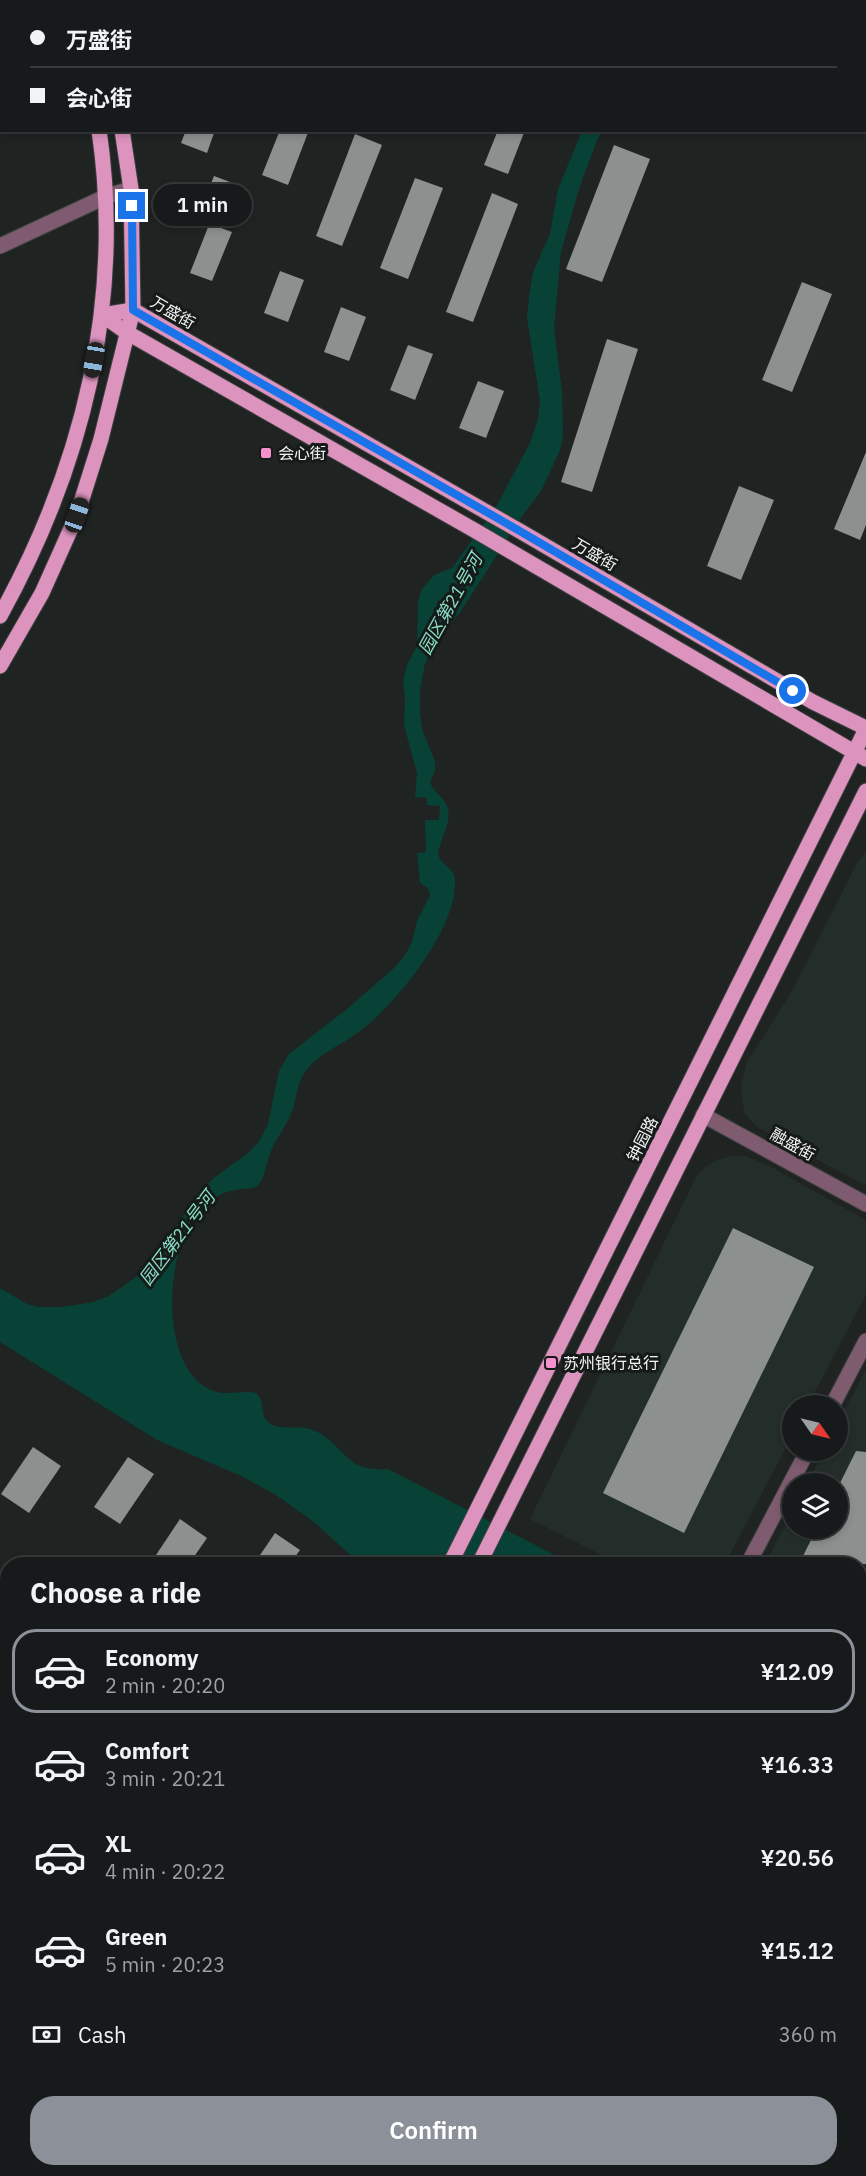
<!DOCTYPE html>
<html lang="en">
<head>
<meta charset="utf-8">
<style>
	body { margin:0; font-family:"IBM Plex Sans","Noto Sans SC",sans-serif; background:#202323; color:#f1f3f6; height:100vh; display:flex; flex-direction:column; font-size:22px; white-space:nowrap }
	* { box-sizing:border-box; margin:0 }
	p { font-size:20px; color:#9ea1a2 }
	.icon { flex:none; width:33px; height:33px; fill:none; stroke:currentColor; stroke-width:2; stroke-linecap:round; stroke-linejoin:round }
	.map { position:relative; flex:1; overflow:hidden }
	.panel { position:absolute; left:0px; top:1557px; width:867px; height:620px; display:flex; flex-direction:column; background:#171a1a; border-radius:24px 24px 0 0; box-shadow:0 3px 9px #0003,0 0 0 2px #363839 }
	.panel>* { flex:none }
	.hud { position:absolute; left:0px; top:0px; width:867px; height:132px; box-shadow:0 3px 9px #0003,0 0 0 2px #363839; display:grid; align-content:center; height:132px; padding:0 30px; background:#171a1a }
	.needle { width:39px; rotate:124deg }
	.buttons { position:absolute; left:782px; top:1395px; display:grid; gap:12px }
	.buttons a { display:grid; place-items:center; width:66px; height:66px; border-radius:50%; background:#171a1a; box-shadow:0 3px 9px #0003,0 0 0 2px #363839; font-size:30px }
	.end { position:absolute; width:27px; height:27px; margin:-14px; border:8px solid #1a73e8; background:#fff; box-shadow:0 0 0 3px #fff }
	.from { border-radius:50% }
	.bubble { position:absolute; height:42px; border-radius:21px; background:#171a1a; box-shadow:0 3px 9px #0003,0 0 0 2px #363839; font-size:20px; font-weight:600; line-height:42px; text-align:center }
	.car { position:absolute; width:18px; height:36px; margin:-18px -9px; border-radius:8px; box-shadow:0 0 4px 2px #0007; background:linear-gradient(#222 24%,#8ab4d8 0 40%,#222 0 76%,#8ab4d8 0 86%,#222 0) }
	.hud b { display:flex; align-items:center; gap:21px; height:57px; font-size:22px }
	.hud b+b { border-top:2px solid #363839 }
	.hud i { width:15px; height:15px; background:#f1f3f6 }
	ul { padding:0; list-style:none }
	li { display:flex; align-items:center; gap:18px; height:84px; margin:0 12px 9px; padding:0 18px; border:3px solid transparent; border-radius:24px }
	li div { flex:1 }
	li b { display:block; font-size:22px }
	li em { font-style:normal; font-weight:600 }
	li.current { border-color:#8c9099 }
	li>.icon { width:54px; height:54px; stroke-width:1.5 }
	h2 { padding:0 30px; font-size:27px; line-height:72px }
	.pay { display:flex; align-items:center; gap:15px; height:66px; padding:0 30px; font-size:22px }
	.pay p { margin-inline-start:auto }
	.action { display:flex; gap:12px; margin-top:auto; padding:12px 30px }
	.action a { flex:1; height:69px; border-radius:24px; background:#8c9099; color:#fff; font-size:24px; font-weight:600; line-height:69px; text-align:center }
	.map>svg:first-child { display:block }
	.built { fill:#232e2a }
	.green { fill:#57384a }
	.water { fill:#084236 }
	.building { fill:#8c918f }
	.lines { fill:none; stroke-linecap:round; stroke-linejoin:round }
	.minor-casing { stroke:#3c403f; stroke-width:17 }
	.major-casing { stroke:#3c403f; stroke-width:17 }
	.minor { stroke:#7e5b6f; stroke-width:15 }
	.major { stroke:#dc93bd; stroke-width:15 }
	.route { stroke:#1a73e8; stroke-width:8 }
	.poi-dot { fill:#f790cd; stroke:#161a18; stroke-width:2 }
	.labels { text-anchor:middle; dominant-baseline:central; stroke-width:6; stroke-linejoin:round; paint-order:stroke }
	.street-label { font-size:16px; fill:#f1f4f3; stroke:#161a18 }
	.poi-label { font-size:16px; fill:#f1f4f3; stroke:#161a18; text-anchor:start }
	.water-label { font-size:18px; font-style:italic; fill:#89dfc7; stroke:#161a18 }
</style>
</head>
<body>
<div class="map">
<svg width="866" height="2176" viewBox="0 0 866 2176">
	<rect width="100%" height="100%" fill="#1f2322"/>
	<g class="built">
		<path d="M866,852V1186L757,1127L745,1114L742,1101L741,1086L746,1064L793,989L858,861Z"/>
		<path d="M732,1156H745L766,1164L866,1220V1295L808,1405L792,1406V1436L725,1564H620L530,1519L696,1177L705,1167L716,1160Z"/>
		<path d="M866,1369V1710L860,1706V1564H765L792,1512V1528H837V1484L807,1483L824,1451L837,1450V1425Z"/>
		<path d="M866,2068V2176H811L814,2169H860V2081Z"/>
		<path d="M506,2169H699L695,2176H517Z"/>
	</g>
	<path class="green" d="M212,2169H286L298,2176H208Z"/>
	<g class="water">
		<path d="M582,131H603L597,140L579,189L561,252L554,328L562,392L563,435L560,450L541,491L520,519L461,611L435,644L425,663L420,690V714L423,732L435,761V771L430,782C433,792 443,796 447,806C453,821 440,839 438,854C441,865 454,868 455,879C458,928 397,1003 360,1031C342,1045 319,1053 305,1072C297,1083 297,1098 292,1111C287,1125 277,1137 271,1151C266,1162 266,1175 259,1185C253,1189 249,1188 242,1189C226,1190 212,1198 201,1209C165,1245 158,1360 207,1388C225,1398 239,1389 256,1393C266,1401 259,1414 268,1422C280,1432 299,1424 313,1430C346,1444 343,1473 388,1469L572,1564H383L356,1560L314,1522L276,1495L241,1476L157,1440L0,1342V1288L27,1304L38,1307H62L93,1302L109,1296L143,1272L163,1247L197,1194L215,1177L247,1154L258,1143L268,1124L279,1071L289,1054L347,1009L394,968L405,955L412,942L417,921L430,895L428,888L420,883L417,853L426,852L425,820H439L440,806L427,805V798L415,797L417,773L404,725L405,696L403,681L407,665L417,646L418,601L422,589L434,575L452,568L497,505L530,443L538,419L540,401L527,318L529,297L533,272L550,234L558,189Z"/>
		<path d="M860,1731L866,1736V1854L861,1862H860Z"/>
	</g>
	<g class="building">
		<path d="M186,130H215L207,153L181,143Z"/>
		<path d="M280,130H309L288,185L262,175Z"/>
		<path d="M498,130H525L508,174L484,165Z"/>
		<path d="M355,134L382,145L342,246L316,236Z"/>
		<path d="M614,145L650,159L602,282L566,269Z"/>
		<path d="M214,176L238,185L221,228L232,232L212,281L190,273L212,217L200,212Z"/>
		<path d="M415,178L443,188L408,279L380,268Z"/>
		<path d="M492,193L518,204L473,322L446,312Z"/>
		<path d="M280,271L304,280L288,322L264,313Z"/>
		<path d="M802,282L832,294L792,392L762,380Z"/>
		<path d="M341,307L366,317L349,361L324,352Z"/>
		<path d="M607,339L638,349L592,492L561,482Z"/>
		<path d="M408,345L433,354L415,400L390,390Z"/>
		<path d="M478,381L504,391L486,438L459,428Z"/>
		<path d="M866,452V525L860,540L834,529Z"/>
		<path d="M739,486L774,500L741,580L707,566Z"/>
		<path d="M733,1228L814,1267L684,1533L603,1493Z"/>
		<path d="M33,1447L61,1466L29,1513L1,1494Z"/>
		<path d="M856,1451L866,1452V1564H799L817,1528H837V1489Z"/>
		<path d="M128,1457L154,1474L120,1524L94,1507Z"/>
		<path d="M180,1519L207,1538L189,1564H150Z"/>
		<path d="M275,1533L300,1550L290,1564H254Z"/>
	</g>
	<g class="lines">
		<defs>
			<g id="minor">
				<path d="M0,246L107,196L131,189"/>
				<path d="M703,1115L866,1204"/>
				<path d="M832,1406L866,1341"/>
				<path d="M748,1564L808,1450"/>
				<path d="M860,2035L866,2039"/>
			</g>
			<g id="major">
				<path d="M54,0L55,2"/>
				<path d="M79,0L80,2"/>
				<path d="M102,315L126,332L474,530L866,759"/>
				<path d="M102,315L133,310L518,530L813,702L866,728"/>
				<path d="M0,616C83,466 124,301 99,130"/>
				<path d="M0,666L42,593L77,515L101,439L133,310L131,189L122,130"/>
				<path d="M450,1564L866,729"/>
				<path d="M479,1564L866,791"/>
				<path d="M0,1913L8,1917"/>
				<path d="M860,1926L866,1913"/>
				<path d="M0,1949L8,1954"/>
				<path d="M860,1989L866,1976"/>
				<path d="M354,2169L365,2176"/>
				<path d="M414,2169L426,2176"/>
				<path d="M144,2176L147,2169"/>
				<path d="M175,2176L178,2169"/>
				<path d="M735,2176L738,2169"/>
				<path d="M765,2176L768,2169"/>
			</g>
		</defs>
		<use href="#minor" class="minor-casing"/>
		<use href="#major" class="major-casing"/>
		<use href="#minor" class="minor"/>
		<use href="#major" class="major"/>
	</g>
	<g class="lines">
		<path class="route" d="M132,206L133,310L518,530L793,691"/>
	</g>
	<g class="poi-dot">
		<rect x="260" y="447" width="12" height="12" rx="3"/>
		<rect x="545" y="1357" width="12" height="12" rx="3"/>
	</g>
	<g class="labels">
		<g class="street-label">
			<text transform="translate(173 312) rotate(30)">万盛街</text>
			<text transform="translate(595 554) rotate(30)">万盛街</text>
			<text transform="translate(642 1139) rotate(-63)">钟园路</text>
			<text transform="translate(793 1144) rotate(29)">融盛街</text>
		</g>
		<g class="poi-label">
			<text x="278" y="453">会心街</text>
			<text x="563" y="1363">苏州银行总行</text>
		</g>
		<g class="water-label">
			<text transform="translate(450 604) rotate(-61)">园区第21号河</text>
			<text transform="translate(177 1238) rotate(-53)">园区第21号河</text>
		</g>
	</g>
</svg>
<div class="buttons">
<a><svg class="needle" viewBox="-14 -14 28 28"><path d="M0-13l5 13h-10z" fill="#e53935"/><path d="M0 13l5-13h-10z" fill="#9ea1a2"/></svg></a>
<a><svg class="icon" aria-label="layers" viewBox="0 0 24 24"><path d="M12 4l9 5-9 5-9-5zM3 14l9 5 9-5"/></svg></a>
</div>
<i class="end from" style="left:793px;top:691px"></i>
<i class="end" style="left:132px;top:206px"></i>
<div class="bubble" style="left:153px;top:184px;width:99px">1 min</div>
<i class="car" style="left:94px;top:360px;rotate:190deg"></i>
<i class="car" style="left:77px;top:515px;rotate:19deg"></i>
<div class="hud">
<b><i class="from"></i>万盛街</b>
<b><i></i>会心街</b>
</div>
<section class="panel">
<h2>Choose a ride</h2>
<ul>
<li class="current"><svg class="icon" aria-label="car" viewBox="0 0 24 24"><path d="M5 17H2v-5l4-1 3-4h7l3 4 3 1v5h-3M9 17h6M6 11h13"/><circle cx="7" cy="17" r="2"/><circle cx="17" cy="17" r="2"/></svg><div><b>Economy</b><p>2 min · 20:20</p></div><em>¥12.09</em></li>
<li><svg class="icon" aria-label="car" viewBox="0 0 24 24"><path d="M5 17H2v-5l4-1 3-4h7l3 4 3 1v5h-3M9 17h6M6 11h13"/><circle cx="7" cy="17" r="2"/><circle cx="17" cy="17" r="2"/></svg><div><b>Comfort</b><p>3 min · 20:21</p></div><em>¥16.33</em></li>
<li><svg class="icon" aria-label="car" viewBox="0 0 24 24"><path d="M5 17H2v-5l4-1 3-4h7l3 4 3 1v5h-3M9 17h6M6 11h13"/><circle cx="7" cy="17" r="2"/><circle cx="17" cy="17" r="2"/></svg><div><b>XL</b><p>4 min · 20:22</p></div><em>¥20.56</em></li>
<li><svg class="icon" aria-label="car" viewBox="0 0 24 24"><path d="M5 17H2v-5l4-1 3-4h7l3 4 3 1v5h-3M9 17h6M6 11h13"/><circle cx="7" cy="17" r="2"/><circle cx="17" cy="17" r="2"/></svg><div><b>Green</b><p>5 min · 20:23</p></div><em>¥15.12</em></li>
</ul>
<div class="pay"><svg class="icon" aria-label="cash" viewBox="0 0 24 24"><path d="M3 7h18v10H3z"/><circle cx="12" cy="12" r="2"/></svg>Cash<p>360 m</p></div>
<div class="action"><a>Confirm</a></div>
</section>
</div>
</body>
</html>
